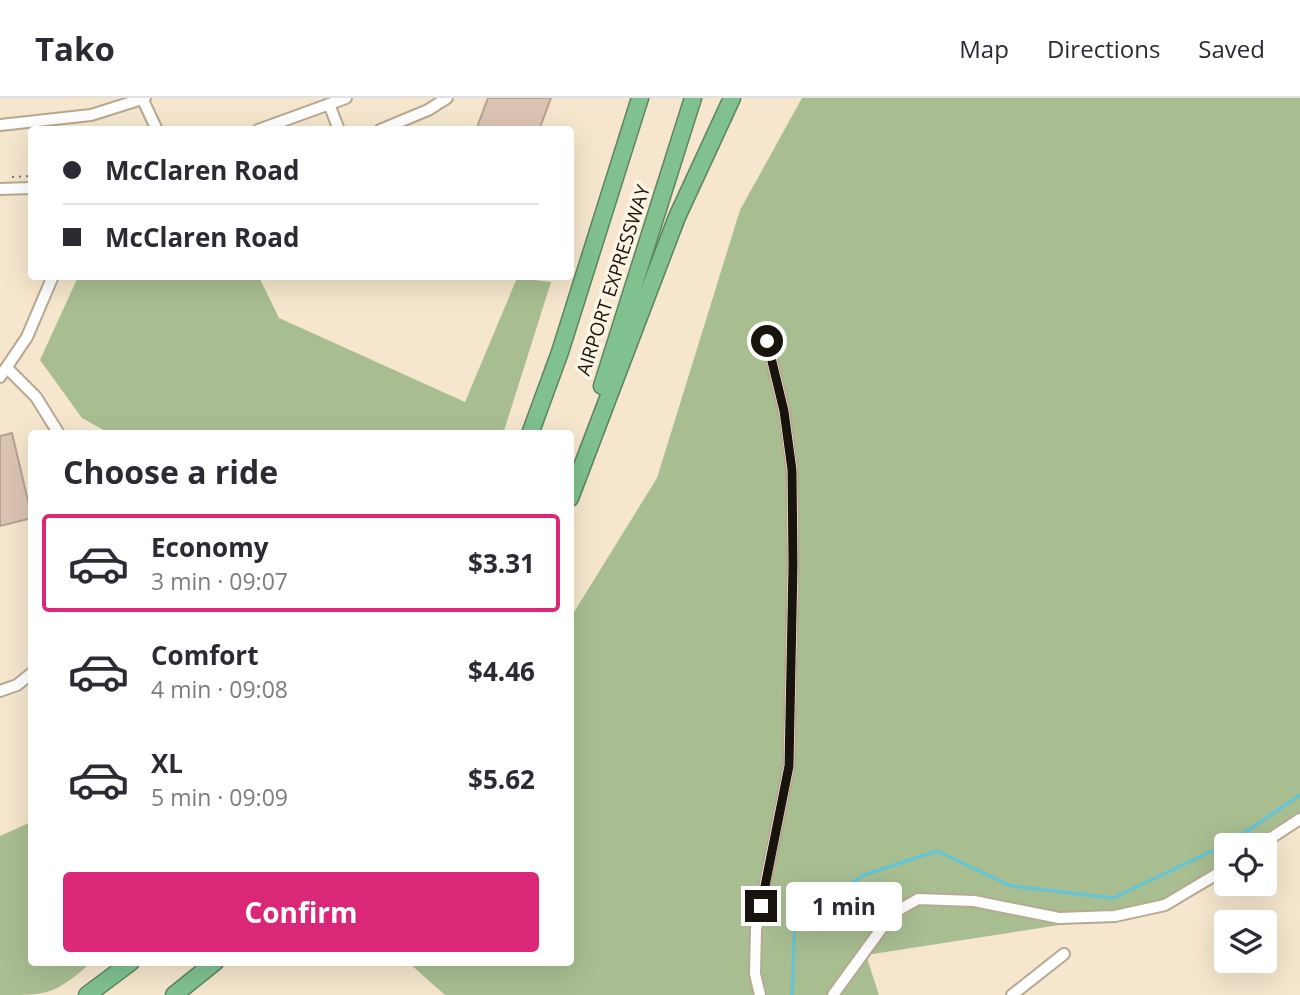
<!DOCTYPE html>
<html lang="en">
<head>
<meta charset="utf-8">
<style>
	body { margin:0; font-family:"Open Sans",sans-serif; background:#f7f7f7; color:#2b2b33; height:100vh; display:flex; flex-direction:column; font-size:26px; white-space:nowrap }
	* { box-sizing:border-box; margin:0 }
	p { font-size:23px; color:#7c7c81 }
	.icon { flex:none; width:38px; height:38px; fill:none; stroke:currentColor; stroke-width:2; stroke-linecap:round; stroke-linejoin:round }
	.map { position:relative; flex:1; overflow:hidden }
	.sheet { position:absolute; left:28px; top:332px; width:546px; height:536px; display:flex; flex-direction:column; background:#fff; border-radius:7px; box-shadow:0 7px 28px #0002 }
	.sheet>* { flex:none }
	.top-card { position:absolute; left:28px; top:28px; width:546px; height:154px; border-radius:7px; box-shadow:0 7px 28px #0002; display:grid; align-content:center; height:154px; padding:0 35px; background:#fff }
	.buttons { position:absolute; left:1214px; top:735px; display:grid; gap:14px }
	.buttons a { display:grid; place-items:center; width:63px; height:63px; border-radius:7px; background:#fff; box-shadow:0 7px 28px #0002; font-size:35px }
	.end { position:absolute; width:32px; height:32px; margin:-16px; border:9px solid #19140b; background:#fff; box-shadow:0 0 0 4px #fff }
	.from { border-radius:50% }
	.bubble { position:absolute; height:49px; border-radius:7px; background:#fff; box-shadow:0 7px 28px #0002; font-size:23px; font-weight:700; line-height:49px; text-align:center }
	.top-card b { display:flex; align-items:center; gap:24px; height:66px; font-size:26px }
	.top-card b+b { border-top:2px solid #e1e1e2 }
	.top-card i { width:18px; height:18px; background:#2b2b33 }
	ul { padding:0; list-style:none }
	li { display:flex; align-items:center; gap:21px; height:98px; margin:0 14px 10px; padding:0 21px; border:4px solid transparent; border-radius:7px }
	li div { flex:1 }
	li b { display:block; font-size:26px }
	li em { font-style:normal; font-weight:700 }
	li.selected { border-color:#db2777 }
	li>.icon { width:63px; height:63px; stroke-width:1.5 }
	h2 { padding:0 35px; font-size:32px; line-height:84px }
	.cta { display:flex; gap:14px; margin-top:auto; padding:14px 35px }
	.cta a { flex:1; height:80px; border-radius:7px; background:#db2777; color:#fff; font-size:28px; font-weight:700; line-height:80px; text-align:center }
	header { display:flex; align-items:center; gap:42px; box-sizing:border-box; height:98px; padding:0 35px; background:#fff; border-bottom:2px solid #e1e1e2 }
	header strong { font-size:33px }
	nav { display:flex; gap:38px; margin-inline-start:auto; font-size:24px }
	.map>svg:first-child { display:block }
	.green { fill:#a8be91 }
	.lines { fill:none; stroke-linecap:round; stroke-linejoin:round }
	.stream { stroke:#67c4d0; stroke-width:3.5 }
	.building { fill:#dcc4b3; stroke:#b8a190; stroke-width:2 }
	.minor-casing { stroke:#b7a991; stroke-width:14 }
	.highway-casing { stroke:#5c8461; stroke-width:19 }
	.path { stroke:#817767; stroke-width:2; stroke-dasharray:2 5; stroke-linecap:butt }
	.minor { stroke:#fff; stroke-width:10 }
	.highway { stroke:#80c18f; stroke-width:16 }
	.route { stroke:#19140b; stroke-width:9 }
	.labels { text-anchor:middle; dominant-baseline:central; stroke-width:7; stroke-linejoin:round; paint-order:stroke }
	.street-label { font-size:19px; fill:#19140b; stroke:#fdf4e5 }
</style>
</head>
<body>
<header>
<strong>Tako</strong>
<nav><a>Map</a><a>Directions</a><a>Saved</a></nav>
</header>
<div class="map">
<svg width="1300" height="897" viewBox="0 0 1300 897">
	<rect width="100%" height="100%" fill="#f5e6cd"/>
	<g class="green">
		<path d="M802,0H1300V728L1265,748L1227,747V769L1137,815L866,857L879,897H445L409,865L570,864L571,519L657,380L740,112Z"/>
		<path d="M78,179H259L279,220L465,304L517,180L551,184L503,336H111L82,320L40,262Z"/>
		<path d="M31,724L32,864L91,865C53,897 50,897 0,897V738Z"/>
	</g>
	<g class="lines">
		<path class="stream" d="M792,897L795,822L864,777L937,753L1011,788L1113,800L1231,744L1300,697"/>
	</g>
	<g class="building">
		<path d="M488,0H551L539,32H476Z"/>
		<path d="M12,335L32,420L0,428V338Z"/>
	</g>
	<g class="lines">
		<defs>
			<g id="minor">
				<path d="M142,0L157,32"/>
				<path d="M329,6L339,32"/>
				<path d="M0,27L91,17L145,0"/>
				<path d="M258,32L346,0"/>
				<path d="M380,32L428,12L447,0"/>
				<path d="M0,91L32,90"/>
				<path d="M8,271L36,299L59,336"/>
				<path d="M0,279L27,239L53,178"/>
				<path d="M0,593L17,587L32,575"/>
				<path d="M1260,747L1300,721"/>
				<path d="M760,897L755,876L756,831L789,668L793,467L792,372L784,313L767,243"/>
				<path d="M833,897L892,816L918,801L974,803L1059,820L1115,818L1165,807L1227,770"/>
				<path d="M1012,897L1064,856"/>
			</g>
			<g id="highway">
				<path d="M602,288L693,0"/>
				<path d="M530,336L560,254L640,0"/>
				<path d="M570,400L677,119L732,0"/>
				<path d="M87,897L131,864"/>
				<path d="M174,897L215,864"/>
			</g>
		</defs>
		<use href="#minor" class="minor-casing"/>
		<use href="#highway" class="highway-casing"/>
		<path class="path" d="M12,79L32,78"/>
		<use href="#minor" class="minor"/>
		<use href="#highway" class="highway"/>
	</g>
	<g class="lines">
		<path class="route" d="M761,808L789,668L793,467L792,372L784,313L767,243"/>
	</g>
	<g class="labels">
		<g class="street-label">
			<text transform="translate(613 182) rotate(-72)">AIRPORT EXPRESSWAY</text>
		</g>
	</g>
</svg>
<div class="buttons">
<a><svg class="icon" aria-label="locate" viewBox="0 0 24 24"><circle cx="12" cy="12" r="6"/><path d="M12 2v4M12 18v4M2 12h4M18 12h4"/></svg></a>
<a><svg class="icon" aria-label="layers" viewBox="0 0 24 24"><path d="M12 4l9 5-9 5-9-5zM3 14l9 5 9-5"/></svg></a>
</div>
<i class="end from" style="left:767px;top:243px"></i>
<i class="end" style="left:761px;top:808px"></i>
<div class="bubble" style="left:786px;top:784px;width:116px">1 min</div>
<div class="top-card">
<b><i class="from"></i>McClaren Road</b>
<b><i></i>McClaren Road</b>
</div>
<section class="sheet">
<h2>Choose a ride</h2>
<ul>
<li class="selected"><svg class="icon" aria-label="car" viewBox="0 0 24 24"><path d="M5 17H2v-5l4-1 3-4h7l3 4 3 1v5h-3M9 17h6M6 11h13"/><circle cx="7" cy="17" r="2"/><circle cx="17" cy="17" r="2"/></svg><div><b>Economy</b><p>3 min · 09:07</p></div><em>$3.31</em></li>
<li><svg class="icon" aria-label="car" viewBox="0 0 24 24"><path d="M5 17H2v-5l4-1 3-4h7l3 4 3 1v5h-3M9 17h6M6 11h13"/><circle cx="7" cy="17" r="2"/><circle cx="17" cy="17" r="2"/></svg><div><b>Comfort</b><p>4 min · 09:08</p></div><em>$4.46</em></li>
<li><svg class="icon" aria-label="car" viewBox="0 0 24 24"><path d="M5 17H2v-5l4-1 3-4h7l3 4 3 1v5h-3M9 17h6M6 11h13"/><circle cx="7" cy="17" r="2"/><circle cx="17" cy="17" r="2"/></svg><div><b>XL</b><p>5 min · 09:09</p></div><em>$5.62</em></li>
</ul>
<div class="cta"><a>Confirm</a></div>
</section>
</div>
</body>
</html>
